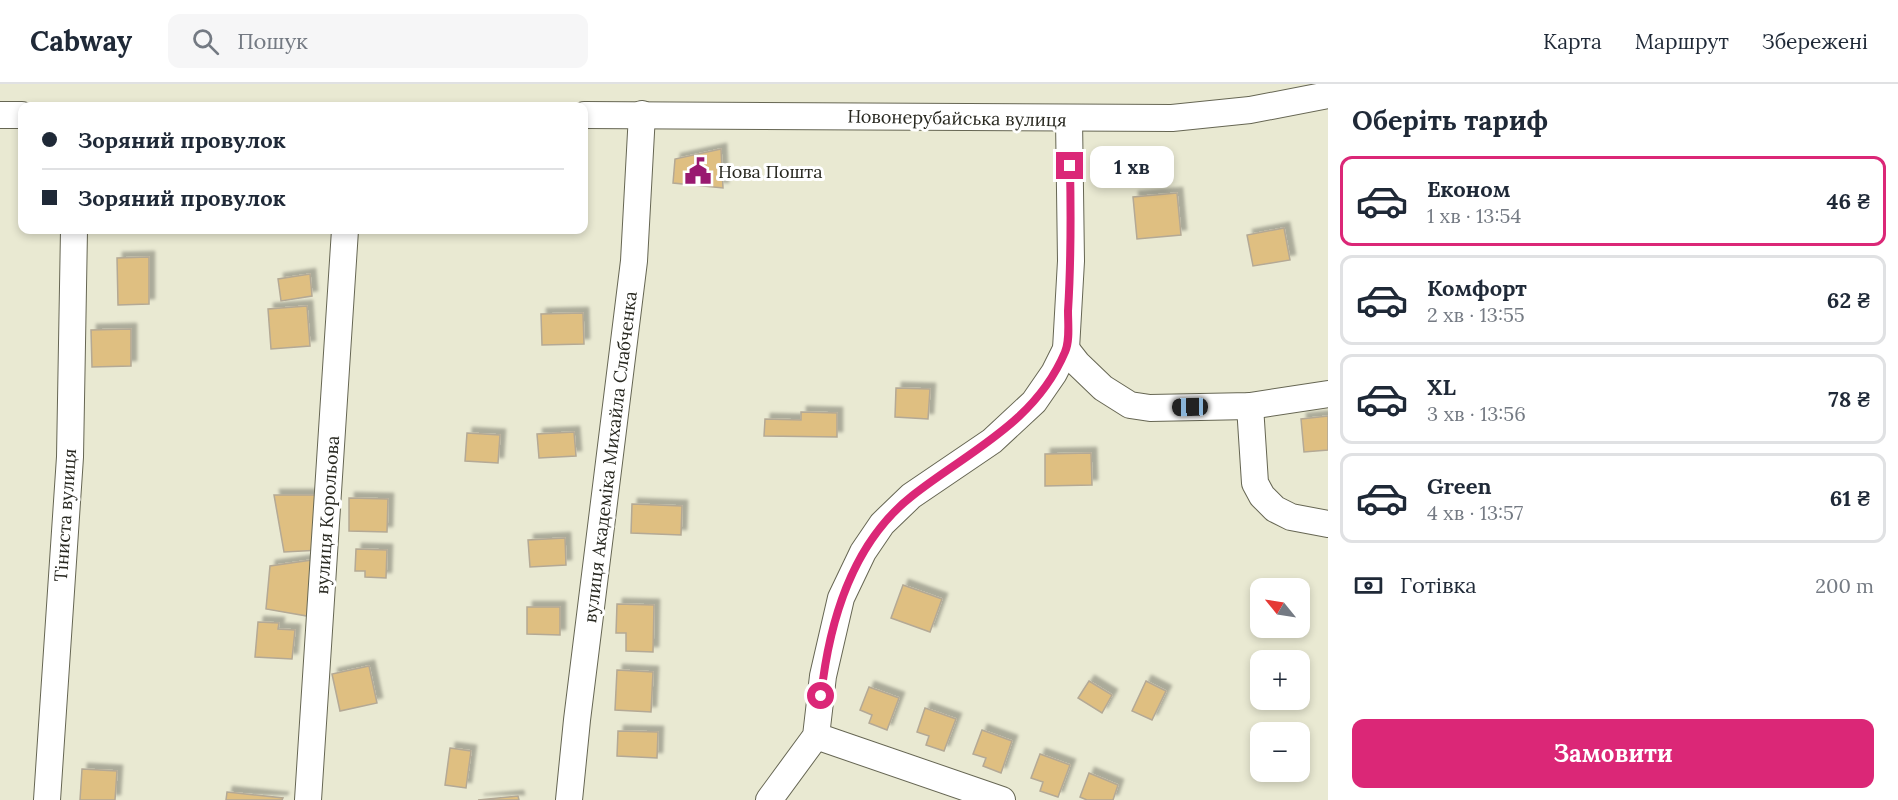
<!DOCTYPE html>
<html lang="uk">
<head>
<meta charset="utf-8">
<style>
	body { margin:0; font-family:Lora,serif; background:#f6f6f7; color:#1f2937; height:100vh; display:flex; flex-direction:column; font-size:22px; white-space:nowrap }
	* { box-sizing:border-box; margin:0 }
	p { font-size:20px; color:#747a83 }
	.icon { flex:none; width:33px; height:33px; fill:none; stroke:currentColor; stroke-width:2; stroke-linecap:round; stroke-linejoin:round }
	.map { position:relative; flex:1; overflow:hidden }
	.drawer { display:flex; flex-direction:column; background:#fff; width:570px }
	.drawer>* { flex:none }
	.top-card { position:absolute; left:18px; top:18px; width:570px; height:132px; border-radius:12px; box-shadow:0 3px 9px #0003; display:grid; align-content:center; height:132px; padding:0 24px; background:#fff }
	.needle { width:39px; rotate:300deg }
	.tools { position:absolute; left:1250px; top:494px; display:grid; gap:12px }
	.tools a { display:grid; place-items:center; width:60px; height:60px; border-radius:12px; background:#fff; box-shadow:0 3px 9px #0003; font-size:30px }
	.end { position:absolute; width:27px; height:27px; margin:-14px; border:8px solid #db2777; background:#fff; box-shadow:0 0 0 3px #fff }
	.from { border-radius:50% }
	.bubble { position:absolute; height:42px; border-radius:12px; background:#fff; box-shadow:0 3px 9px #0003; font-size:20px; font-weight:700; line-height:42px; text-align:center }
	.car { position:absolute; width:18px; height:36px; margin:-18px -9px; border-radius:8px; box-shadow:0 0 4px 2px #0007; background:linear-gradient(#222 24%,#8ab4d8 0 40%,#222 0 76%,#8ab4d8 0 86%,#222 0) }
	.top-card b { display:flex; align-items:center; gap:21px; height:57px; font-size:22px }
	.top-card b+b { border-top:2px solid #e0e1e3 }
	.top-card i { width:15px; height:15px; background:#1f2937 }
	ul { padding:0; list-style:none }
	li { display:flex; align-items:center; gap:18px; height:90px; margin:0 12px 9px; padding:0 12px; border:3px solid #e0e1e3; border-radius:12px }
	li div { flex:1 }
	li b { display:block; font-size:22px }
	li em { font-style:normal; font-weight:700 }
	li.active { border-color:#db2777 }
	li>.icon { width:54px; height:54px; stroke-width:1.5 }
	h2 { padding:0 24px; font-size:27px; line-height:72px }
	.pay { display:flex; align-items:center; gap:15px; height:66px; padding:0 24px; font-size:22px }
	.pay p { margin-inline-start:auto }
	.action { display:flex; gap:12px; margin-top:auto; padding:12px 24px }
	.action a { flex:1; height:69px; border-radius:12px; background:#db2777; color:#fff; font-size:24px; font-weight:700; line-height:69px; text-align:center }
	header { display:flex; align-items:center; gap:36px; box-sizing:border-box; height:84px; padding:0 30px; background:#fff; border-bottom:2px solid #e0e1e3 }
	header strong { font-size:28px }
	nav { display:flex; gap:33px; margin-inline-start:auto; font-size:21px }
	.search { width:420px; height:54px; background:#f6f6f7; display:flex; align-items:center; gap:15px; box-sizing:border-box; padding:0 21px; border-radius:12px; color:#747a83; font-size:22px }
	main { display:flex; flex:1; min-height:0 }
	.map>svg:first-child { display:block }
	.building { fill:#dfbf81; stroke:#b4a995; stroke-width:1.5; filter:url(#shadow) }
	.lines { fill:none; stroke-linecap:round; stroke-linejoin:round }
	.minor-casing { stroke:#666653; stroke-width:28 }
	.minor { stroke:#fff; stroke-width:26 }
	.route { stroke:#db2777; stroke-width:8 }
	.labels { text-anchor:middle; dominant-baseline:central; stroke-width:6; stroke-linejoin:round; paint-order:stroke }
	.street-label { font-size:18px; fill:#282820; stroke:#fff }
	.poi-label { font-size:18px; fill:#282820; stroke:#fff; text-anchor:start }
</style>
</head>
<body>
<header>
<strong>Cabway</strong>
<div class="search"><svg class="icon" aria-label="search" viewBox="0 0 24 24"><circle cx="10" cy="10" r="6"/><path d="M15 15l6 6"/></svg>Пошук</div>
<nav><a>Карта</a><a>Маршрут</a><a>Збережені</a></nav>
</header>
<main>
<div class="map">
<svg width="1328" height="716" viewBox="0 0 1328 716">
	<defs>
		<filter id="shadow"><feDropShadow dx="5.5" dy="-5.5" stdDeviation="1.5" flood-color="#0004"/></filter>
	</defs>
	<rect width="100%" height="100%" fill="#e9e9d2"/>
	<g class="building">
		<path d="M721,65L723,104L673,99L675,75Z"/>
		<path d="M1177,109L1181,151L1137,155L1133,113Z"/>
		<path d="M1284,144L1290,176L1253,182L1247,151Z"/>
		<path d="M149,173V220L118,221L117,174Z"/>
		<path d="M310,190L312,212L281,217L278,195Z"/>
		<path d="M307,222L310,262L271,265L268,225Z"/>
		<path d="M583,229L584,260L542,261L541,230Z"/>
		<path d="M131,245V282L92,283L91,246Z"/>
		<path d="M896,304L930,305L928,335L895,333Z"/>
		<path d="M801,328L837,329V353L764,352L765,335L801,336Z"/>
		<path d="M1328,332V366L1304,368L1301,335Z"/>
		<path d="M574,348L576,372L539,374L537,350Z"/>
		<path d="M467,349L500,351L498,379L465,377Z"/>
		<path d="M1091,369L1092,401L1045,402V370Z"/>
		<path d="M274,411H317L321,466L284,468Z"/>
		<path d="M349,414L388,415L387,448L349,447Z"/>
		<path d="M632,420L682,422L681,451L631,449Z"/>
		<path d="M565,454L566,481L530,483L528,456Z"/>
		<path d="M356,465L387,466L386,494L365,493V487H355Z"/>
		<path d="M312,476L307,532L266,525L270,482Z"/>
		<path d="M903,501L942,515L930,548L891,534Z"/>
		<path d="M617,520L654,521L653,568L626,567V549H616Z"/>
		<path d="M527,523H560V551L527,550Z"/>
		<path d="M258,538L279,539L278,545L295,546L292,575L255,573Z"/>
		<path d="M369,582L377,619L340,627L332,590Z"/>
		<path d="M617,586L653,588L651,628L615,626Z"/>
		<path d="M1089,597L1112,611L1102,629L1078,614Z"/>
		<path d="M1146,597L1166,607L1152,636L1132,627Z"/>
		<path d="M869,603L899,614L887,646L869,639L872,631L860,626Z"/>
		<path d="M925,624L956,635L944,667L926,661L929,652L917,648Z"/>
		<path d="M982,646L1012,657L1001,689L983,682L986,674L973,670Z"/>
		<path d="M618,647L658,648L657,674L617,672Z"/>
		<path d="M450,664L471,667L466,704L445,701Z"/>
		<path d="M1040,670L1070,681L1058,713L1040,707L1043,698L1031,694Z"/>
		<path d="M82,685L117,687L115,716H80Z"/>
		<path d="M1089,689L1118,701L1113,716H1087L1080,713Z"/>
		<path d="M227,708L283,714L282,716H226Z"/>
		<path d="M518,712L519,716H478Z"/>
	</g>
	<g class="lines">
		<defs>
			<g id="minor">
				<path d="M0,31H22"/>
				<path d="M584,31L1172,34L1250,26L1328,11"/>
				<path d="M1066,265L1077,279L1103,304L1130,321L1150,324L1250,322L1328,310"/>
				<path d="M1250,322L1255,399L1262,412L1275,425L1291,433L1328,440"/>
				<path d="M816,652L1002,716"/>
				<path d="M47,716L70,373L74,146"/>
				<path d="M308,716L345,146"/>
				<path d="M569,716L577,636L634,177L642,30"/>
				<path d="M769,716L816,652L823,592L841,514L863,468L882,440L911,412L992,357L1034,318L1054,289L1066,265L1071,177L1069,35"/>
			</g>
		</defs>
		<use href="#minor" class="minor-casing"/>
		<use href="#minor" class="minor"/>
	</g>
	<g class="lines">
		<path class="route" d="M821,612C829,538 851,460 912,412C969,367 1035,339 1065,268C1070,257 1068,240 1068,227C1071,179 1071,131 1070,82"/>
	</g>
	<defs>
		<symbol id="civic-bare" viewBox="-9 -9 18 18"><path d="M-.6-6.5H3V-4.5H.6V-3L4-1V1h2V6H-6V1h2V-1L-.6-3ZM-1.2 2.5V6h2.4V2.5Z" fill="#991970" stroke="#fff" stroke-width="2.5" paint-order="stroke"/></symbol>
	</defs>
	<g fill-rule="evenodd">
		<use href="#civic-bare" x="679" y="68" width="38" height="38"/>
	</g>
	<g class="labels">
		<g class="street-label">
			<text transform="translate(957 34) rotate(1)">Новонерубайська вулиця</text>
			<text transform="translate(610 373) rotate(-83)">вулиця Академіка Михайла Слабченка</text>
			<text transform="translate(65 431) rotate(-86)">Тіниста вулиця</text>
			<text transform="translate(327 431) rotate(-86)">вулиця Корольова</text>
		</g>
		<g class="poi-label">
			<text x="718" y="87">Нова Пошта</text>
		</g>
	</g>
</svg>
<div class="tools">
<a><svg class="needle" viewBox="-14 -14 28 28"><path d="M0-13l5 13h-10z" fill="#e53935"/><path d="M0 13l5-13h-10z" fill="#747a83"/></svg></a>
<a>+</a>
<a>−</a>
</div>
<i class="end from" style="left:821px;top:612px"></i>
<i class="end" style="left:1070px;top:82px"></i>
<div class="bubble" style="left:1090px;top:62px;width:84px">1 хв</div>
<i class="car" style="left:1190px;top:323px;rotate:269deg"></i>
<div class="top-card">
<b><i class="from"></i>Зоряний провулок</b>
<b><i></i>Зоряний провулок</b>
</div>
</div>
<section class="drawer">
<h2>Оберіть тариф</h2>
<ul>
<li class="active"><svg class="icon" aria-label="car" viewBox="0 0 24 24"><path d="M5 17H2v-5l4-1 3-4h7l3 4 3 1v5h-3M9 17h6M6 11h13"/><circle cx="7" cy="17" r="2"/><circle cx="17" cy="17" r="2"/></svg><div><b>Економ</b><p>1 хв · 13:54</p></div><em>46 ₴</em></li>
<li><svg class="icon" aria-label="car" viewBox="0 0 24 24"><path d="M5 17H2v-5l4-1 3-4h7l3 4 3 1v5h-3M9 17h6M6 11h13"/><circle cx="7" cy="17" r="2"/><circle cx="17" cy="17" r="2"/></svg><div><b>Комфорт</b><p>2 хв · 13:55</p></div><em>62 ₴</em></li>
<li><svg class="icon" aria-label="car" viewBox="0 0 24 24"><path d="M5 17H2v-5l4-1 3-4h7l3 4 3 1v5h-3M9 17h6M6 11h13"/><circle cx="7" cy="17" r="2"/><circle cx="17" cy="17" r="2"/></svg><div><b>XL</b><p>3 хв · 13:56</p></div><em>78 ₴</em></li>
<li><svg class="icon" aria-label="car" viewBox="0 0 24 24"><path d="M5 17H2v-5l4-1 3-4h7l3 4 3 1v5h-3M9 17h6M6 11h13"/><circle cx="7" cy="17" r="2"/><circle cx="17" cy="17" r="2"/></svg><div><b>Green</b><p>4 хв · 13:57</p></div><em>61 ₴</em></li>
</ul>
<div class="pay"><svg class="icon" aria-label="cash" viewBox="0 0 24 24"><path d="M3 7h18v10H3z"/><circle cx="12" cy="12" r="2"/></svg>Готівка<p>200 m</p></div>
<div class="action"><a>Замовити</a></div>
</section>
</main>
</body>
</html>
